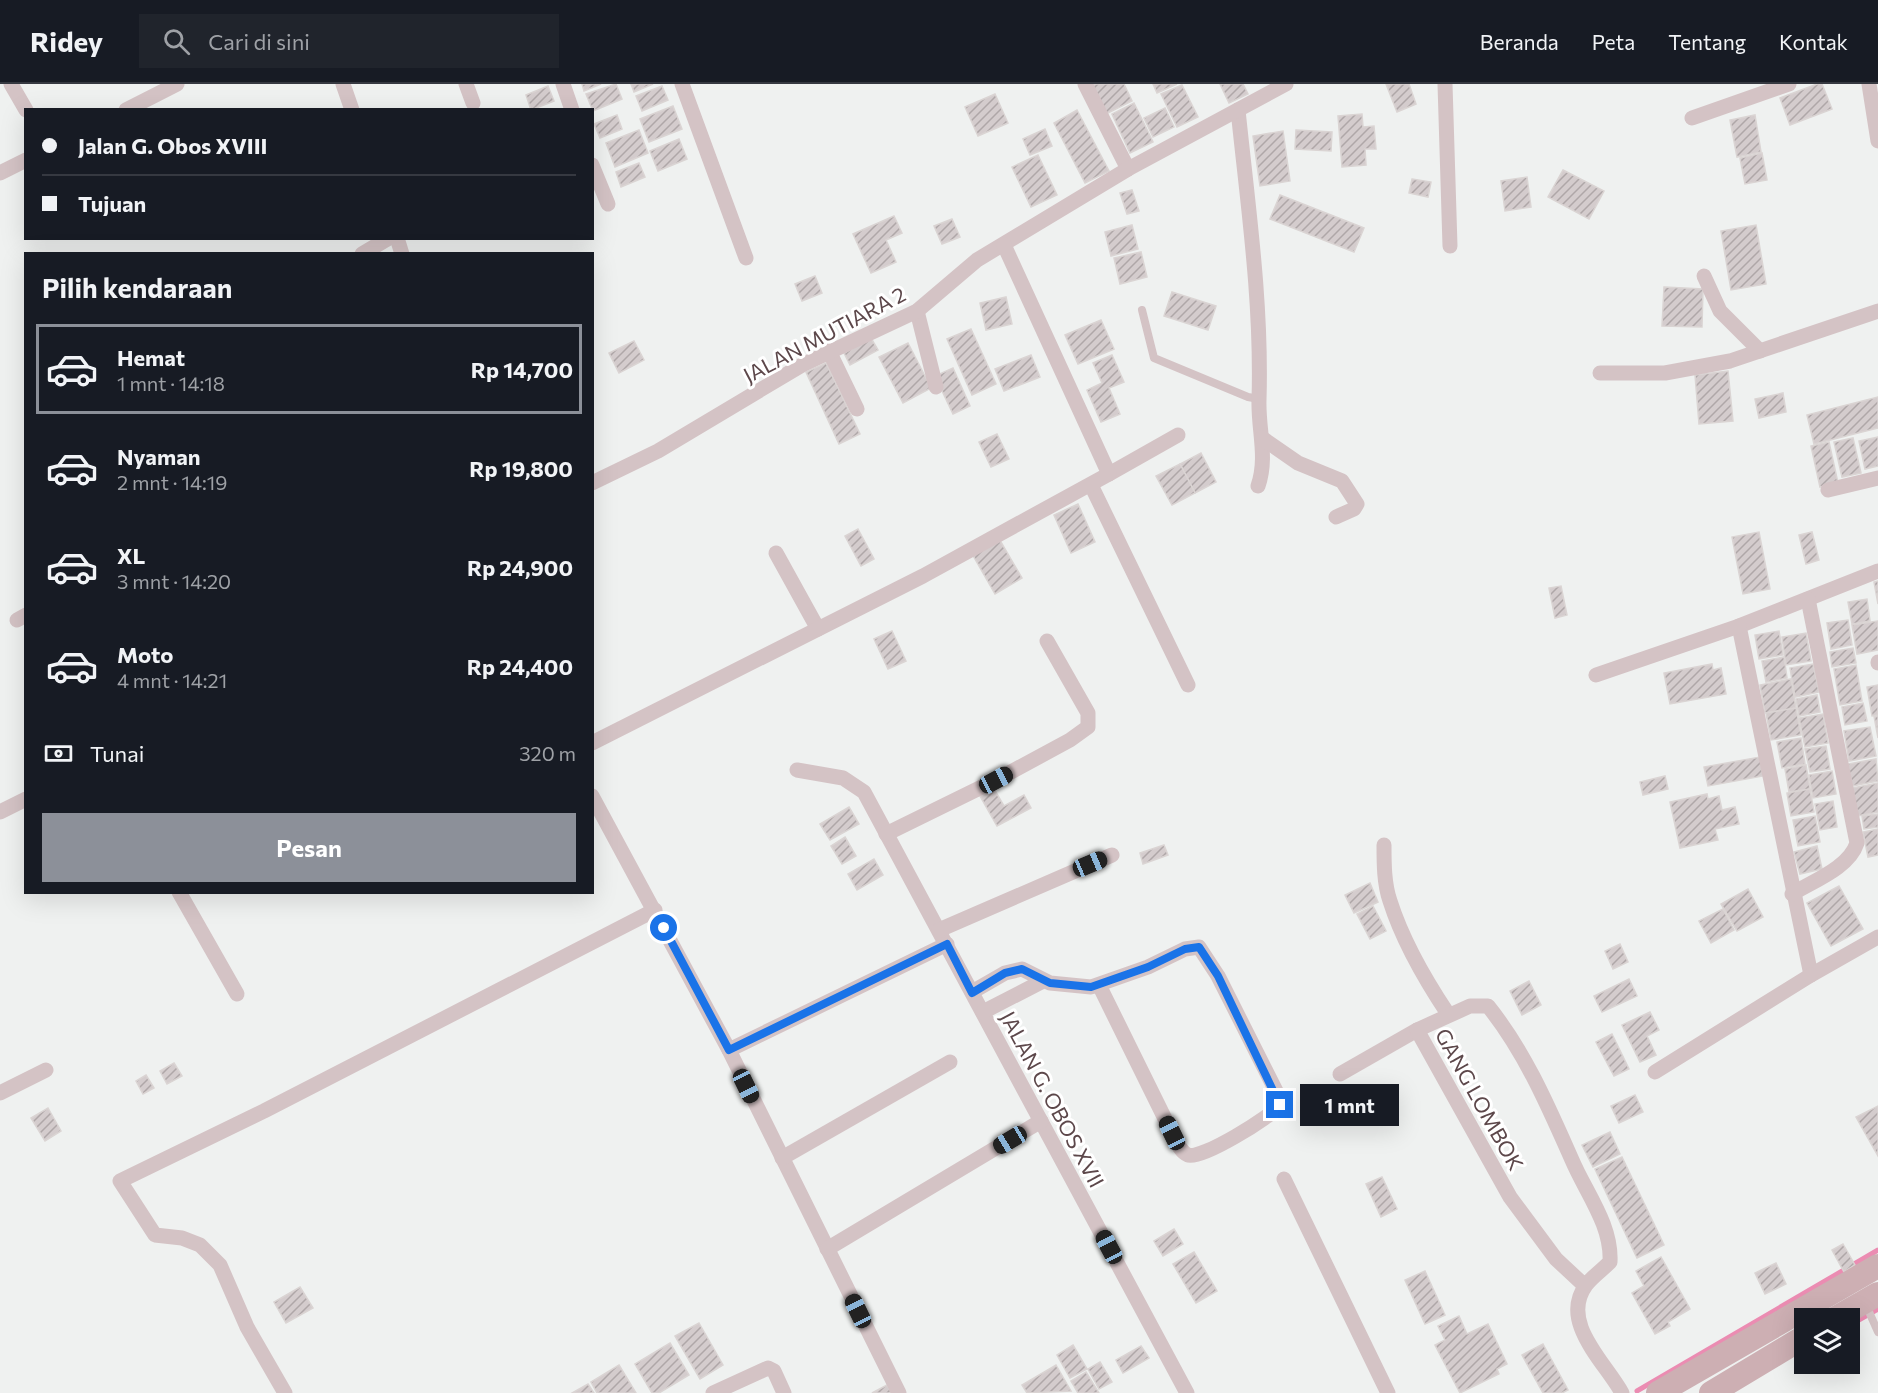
<!DOCTYPE html>
<html lang="id">
<head>
<meta charset="utf-8">
<style>
	body { margin:0; font-family:Commissioner,sans-serif; background:#20242c; color:#f1f3f6; height:100vh; display:flex; flex-direction:column; font-size:22px; white-space:nowrap }
	* { box-sizing:border-box; margin:0 }
	p { font-size:20px; color:#9ea1a6 }
	.icon { flex:none; width:33px; height:33px; fill:none; stroke:currentColor; stroke-width:2; stroke-linecap:round; stroke-linejoin:round }
	.map { position:relative; flex:1; overflow:hidden }
	.details { position:absolute; left:24px; top:168px; width:570px; height:642px; display:flex; flex-direction:column; background:#171b24; border-radius:0px; box-shadow:0 6px 24px #0002 }
	.details>* { flex:none }
	.guide { position:absolute; left:24px; top:24px; width:570px; height:132px; border-radius:0px; box-shadow:0 6px 24px #0002; display:grid; align-content:center; height:132px; padding:0 18px; background:#171b24 }
	.buttons { position:absolute; left:1794px; top:1224px; display:grid; gap:12px }
	.buttons a { display:grid; place-items:center; width:66px; height:66px; border-radius:0px; background:#171b24; box-shadow:0 6px 24px #0002; font-size:30px }
	.end { position:absolute; width:27px; height:27px; margin:-14px; border:8px solid #1a73e8; background:#fff; box-shadow:0 0 0 3px #fff }
	.from { border-radius:50% }
	.bubble { position:absolute; height:42px; border-radius:0px; background:#171b24; box-shadow:0 6px 24px #0002; font-size:20px; font-weight:700; line-height:42px; text-align:center }
	.car { position:absolute; width:18px; height:36px; margin:-18px -9px; border-radius:8px; box-shadow:0 0 4px 2px #0007; background:linear-gradient(#222 24%,#8ab4d8 0 40%,#222 0 76%,#8ab4d8 0 86%,#222 0) }
	.guide b { display:flex; align-items:center; gap:21px; height:57px; font-size:22px }
	.guide b+b { border-top:2px solid #363941 }
	.guide i { width:15px; height:15px; background:#f1f3f6 }
	ul { padding:0; list-style:none }
	li { display:flex; align-items:center; gap:18px; height:90px; margin:0 12px 9px; padding:0 6px; border:3px solid transparent; border-radius:0px }
	li div { flex:1 }
	li b { display:block; font-size:22px }
	li em { font-style:normal; font-weight:700 }
	li.selected { border-color:#8c9099 }
	li>.icon { width:54px; height:54px; stroke-width:1.5 }
	h2 { padding:0 18px; font-size:27px; line-height:72px }
	.pay { display:flex; align-items:center; gap:15px; height:66px; padding:0 18px; font-size:22px }
	.pay p { margin-inline-start:auto }
	.button { display:flex; gap:12px; margin-top:auto; padding:12px 18px }
	.button a { flex:1; height:69px; border-radius:0px; background:#8c9099; color:#fff; font-size:24px; font-weight:700; line-height:69px; text-align:center }
	header { display:flex; align-items:center; gap:36px; box-sizing:border-box; height:84px; padding:0 30px; background:#171b24; border-bottom:2px solid #363941 }
	header strong { font-size:28px }
	nav { display:flex; gap:33px; margin-inline-start:auto; font-size:21px }
	.search { width:420px; height:54px; background:#20242c; display:flex; align-items:center; gap:15px; box-sizing:border-box; padding:0 21px; border-radius:0px; color:#9ea1a6; font-size:22px }
	.map>svg:first-child { display:block }
	.lines { fill:none; stroke-linecap:round; stroke-linejoin:round }
	.stream { stroke:#eb8cb2; stroke-width:5 }
	.building { fill:url(#building-hatch); stroke:#dad4d3; stroke-width:1.5 }
	.service { stroke:#d4c3c5; stroke-width:8 }
	.minor { stroke:#d4c3c5; stroke-width:15 }
	.primary { stroke:#cdafb3; stroke-width:24 }
	.route { stroke:#1a73e8; stroke-width:8 }
	.labels { text-anchor:middle; dominant-baseline:central; stroke-width:6; stroke-linejoin:round; paint-order:stroke }
	.street-label { font-size:21px; fill:#5c474a; stroke:#fff }
</style>
</head>
<body>
<header>
<strong>Ridey</strong>
<div class="search"><svg class="icon" aria-label="search" viewBox="0 0 24 24"><circle cx="10" cy="10" r="6"/><path d="M15 15l6 6"/></svg>Cari di sini</div>
<nav><a>Beranda</a><a>Peta</a><a>Tentang</a><a>Kontak</a></nav>
</header>
<div class="map">
<svg width="1878" height="1309" viewBox="0 0 1878 1309">
	<defs>
		<pattern id="building-hatch" width="6" height="6" patternUnits="userSpaceOnUse" patternTransform="scale(1.5)"><rect width="6" height="6" fill="#d4cccd"/><path d="M-1 1l2-2M0 6l6-6M5 7l2-2" fill="none" stroke="#afa7a8"/></pattern>
	</defs>
	<rect width="100%" height="100%" fill="#eff1f0"/>
	<g class="lines">
		<g class="stream">
			<path d="M1850,1241L1878,1225"/>
			<path d="M1637,1307L1878,1166"/>
		</g>
	</g>
	<g class="building">
		<path d="M582,0H601L584,7Z"/>
		<path d="M616,0L622,15L593,27L586,10Z"/>
		<path d="M631,0H653L634,8Z"/>
		<path d="M1092,0H1124L1132,17L1106,30Z"/>
		<path d="M1153,0H1177L1157,9Z"/>
		<path d="M1220,0H1243L1248,10L1229,19Z"/>
		<path d="M1386,0H1409L1416,20L1397,28Z"/>
		<path d="M1817,0H1822L1832,25L1790,41L1780,14Z"/>
		<path d="M1182,1L1198,33L1177,43L1161,10Z"/>
		<path d="M548,2L554,17L531,26L526,11Z"/>
		<path d="M662,2L668,16L642,27L636,12Z"/>
		<path d="M995,10L1008,39L978,52L965,23Z"/>
		<path d="M1134,19L1153,58L1130,69L1112,30Z"/>
		<path d="M673,22L682,45L649,58L640,35Z"/>
		<path d="M1165,24L1174,43L1153,53L1144,34Z"/>
		<path d="M1077,26L1109,87L1085,99L1054,39Z"/>
		<path d="M1362,30L1363,43L1374,42L1376,65H1365L1366,81L1342,83L1338,32Z"/>
		<path d="M617,31L622,45L600,54L594,40Z"/>
		<path d="M1755,31L1761,68L1737,73L1730,36Z"/>
		<path d="M1045,45L1052,62L1030,71L1023,55Z"/>
		<path d="M639,46L648,69L615,83L606,59Z"/>
		<path d="M1296,46L1332,48L1331,67L1295,65Z"/>
		<path d="M1283,47L1290,97L1260,102L1253,52Z"/>
		<path d="M679,55L687,75L658,87L650,67Z"/>
		<path d="M1762,69L1767,96L1745,100L1740,74Z"/>
		<path d="M1038,71L1057,111L1031,123L1012,83Z"/>
		<path d="M639,79L645,93L621,103L616,88Z"/>
		<path d="M1563,86L1604,107L1589,135L1548,113Z"/>
		<path d="M1527,93L1531,123L1505,127L1501,97Z"/>
		<path d="M1412,95L1431,98L1428,113L1409,109Z"/>
		<path d="M1132,106L1139,127L1127,130L1120,109Z"/>
		<path d="M1280,111L1364,144L1354,168L1270,135Z"/>
		<path d="M894,132L902,149L886,156L896,178L871,189L853,150Z"/>
		<path d="M952,135L960,153L942,160L934,142Z"/>
		<path d="M1132,141L1138,165L1111,172L1105,148Z"/>
		<path d="M1756,141L1766,200L1731,206L1721,147Z"/>
		<path d="M1141,168L1147,193L1120,200L1114,174Z"/>
		<path d="M815,192L822,209L802,217L795,200Z"/>
		<path d="M1664,203L1703,205L1702,243L1662,242Z"/>
		<path d="M1172,208L1216,222L1208,246L1164,232Z"/>
		<path d="M1006,213L1012,240L986,246L980,219Z"/>
		<path d="M1101,236L1114,265L1078,280L1065,251Z"/>
		<path d="M971,245L996,300L972,311L947,255Z"/>
		<path d="M871,254L878,266L850,281L844,269Z"/>
		<path d="M634,257L644,276L619,289L609,269Z"/>
		<path d="M908,259L931,304L903,319L879,273Z"/>
		<path d="M1031,271L1040,293L1004,307L995,285Z"/>
		<path d="M1112,271L1124,298L1109,304L1120,330L1101,338L1087,306L1102,299L1093,279Z"/>
		<path d="M826,279L860,350L839,360L806,288Z"/>
		<path d="M953,284L970,322L953,330L935,292Z"/>
		<path d="M1728,287L1733,337L1699,340L1695,291Z"/>
		<path d="M1783,309L1786,328L1759,334L1755,315Z"/>
		<path d="M1878,313V344L1814,360L1807,331Z"/>
		<path d="M997,350L1009,375L991,383L979,358Z"/>
		<path d="M1878,353V382L1865,385L1859,357Z"/>
		<path d="M1853,354L1861,389L1842,393L1834,358Z"/>
		<path d="M1829,358L1838,399L1820,403L1811,362Z"/>
		<path d="M1201,369L1216,398L1195,409L1180,380Z"/>
		<path d="M1180,380L1195,409L1172,421L1156,392Z"/>
		<path d="M1078,420L1095,458L1071,469L1054,431Z"/>
		<path d="M858,445L874,475L861,482L845,452Z"/>
		<path d="M1759,448L1770,505L1743,510L1732,453Z"/>
		<path d="M1812,448L1819,476L1806,480L1799,451Z"/>
		<path d="M998,453L1022,494L995,510L971,468Z"/>
		<path d="M1878,497V520L1874,498Z"/>
		<path d="M1561,502L1567,531L1555,534L1549,504Z"/>
		<path d="M1867,515L1870,537L1852,540L1848,518Z"/>
		<path d="M1848,536L1852,561L1831,565L1827,539Z"/>
		<path d="M1878,537V566L1857,570L1852,541Z"/>
		<path d="M892,547L906,577L888,585L874,555Z"/>
		<path d="M1779,547L1783,571L1759,575L1755,551Z"/>
		<path d="M1806,549L1811,577L1786,581L1782,553Z"/>
		<path d="M1853,564L1856,579L1832,583L1830,568Z"/>
		<path d="M1784,573L1787,594L1766,598L1762,577Z"/>
		<path d="M1712,580L1713,586L1721,584L1726,610L1670,620L1664,589Z"/>
		<path d="M1813,580L1819,608L1795,613L1790,584Z"/>
		<path d="M1856,581L1862,617L1840,621L1834,585Z"/>
		<path d="M1791,595L1796,624L1765,629L1760,601Z"/>
		<path d="M1878,601V631L1872,632L1867,603Z"/>
		<path d="M1817,611L1820,628L1799,632L1796,615Z"/>
		<path d="M1863,619L1867,637L1845,641L1842,623Z"/>
		<path d="M1796,624L1801,651L1771,656L1766,629Z"/>
		<path d="M1823,630L1828,659L1805,663L1799,634Z"/>
		<path d="M1874,632H1878V654Z"/>
		<path d="M1870,643L1876,672L1849,677L1844,647Z"/>
		<path d="M1801,654L1805,680L1782,684L1777,658Z"/>
		<path d="M1826,662L1830,685L1810,688L1805,665Z"/>
		<path d="M1760,673L1763,692L1708,702L1704,683Z"/>
		<path d="M1876,675L1878,697L1852,702L1848,680Z"/>
		<path d="M1806,681L1810,705L1789,708L1785,685Z"/>
		<path d="M1832,687L1836,710L1813,714L1809,691Z"/>
		<path d="M1665,692L1668,705L1643,711L1640,698Z"/>
		<path d="M1878,699V728L1857,732L1852,704Z"/>
		<path d="M994,705L1004,722L1024,711L1031,724L997,742L980,712Z"/>
		<path d="M1810,705L1814,728L1791,732L1787,709Z"/>
		<path d="M1707,710L1708,715L1719,712L1722,726L1735,723L1739,740L1715,745L1718,756L1680,764L1670,718Z"/>
		<path d="M1833,717L1837,743L1820,746L1815,720Z"/>
		<path d="M849,723L859,740L830,756L820,740Z"/>
		<path d="M1878,730V743L1864,745L1862,732Z"/>
		<path d="M1815,732L1820,758L1798,762L1793,736Z"/>
		<path d="M1878,745V771L1868,773L1863,748Z"/>
		<path d="M845,753L856,772L842,780L831,762Z"/>
		<path d="M1164,761L1168,771L1143,780L1140,769Z"/>
		<path d="M1817,762L1822,785L1800,790L1794,768Z"/>
		<path d="M874,775L883,791L857,806L848,790Z"/>
		<path d="M1370,799L1378,818L1354,829L1345,811Z"/>
		<path d="M1839,802L1863,845L1831,862L1807,819Z"/>
		<path d="M1748,805L1763,833L1737,847L1721,820Z"/>
		<path d="M1373,822L1386,847L1370,855L1357,830Z"/>
		<path d="M1723,825L1734,846L1711,859L1699,837Z"/>
		<path d="M1620,860L1628,878L1613,885L1605,867Z"/>
		<path d="M1629,895L1637,912L1602,928L1594,912Z"/>
		<path d="M1529,897L1541,921L1522,931L1510,907Z"/>
		<path d="M1650,928L1659,946L1647,952L1656,971L1640,978L1622,941Z"/>
		<path d="M1612,950L1629,985L1614,992L1596,958Z"/>
		<path d="M174,979L182,992L167,1000L160,987Z"/>
		<path d="M146,991L154,1004L143,1010L136,997Z"/>
		<path d="M1635,1011L1643,1028L1619,1039L1611,1022Z"/>
		<path d="M1878,1022V1072L1856,1033Z"/>
		<path d="M48,1024L61,1047L45,1057L31,1034Z"/>
		<path d="M1610,1048L1620,1070L1593,1083L1582,1061Z"/>
		<path d="M1622,1073L1664,1161L1637,1174L1595,1085Z"/>
		<path d="M1382,1093L1397,1125L1381,1133L1366,1100Z"/>
		<path d="M1174,1145L1183,1160L1163,1172L1154,1157Z"/>
		<path d="M1843,1160L1855,1181L1844,1188L1832,1166Z"/>
		<path d="M1194,1168L1217,1207L1196,1219L1173,1180Z"/>
		<path d="M1661,1173L1690,1225L1668,1238L1670,1242L1655,1250L1632,1209L1644,1202L1636,1187Z"/>
		<path d="M1776,1179L1786,1200L1765,1210L1755,1189Z"/>
		<path d="M1425,1187L1445,1231L1425,1240L1405,1196Z"/>
		<path d="M300,1203L313,1224L286,1239L274,1218Z"/>
		<path d="M1459,1232L1467,1250L1488,1240L1507,1280L1497,1285L1499,1290L1460,1309L1435,1261L1445,1256L1438,1242Z"/>
		<path d="M699,1239L723,1281L700,1295L675,1252Z"/>
		<path d="M670,1259L689,1291L659,1309H652L635,1280Z"/>
		<path d="M1543,1260L1568,1306L1562,1309H1543L1522,1271Z"/>
		<path d="M1073,1261L1087,1285L1070,1294L1057,1271Z"/>
		<path d="M1141,1262L1149,1274L1123,1289L1116,1276Z"/>
		<path d="M1100,1278L1112,1298L1099,1305L1088,1285Z"/>
		<path d="M619,1281L636,1309H597L591,1298Z"/>
		<path d="M1056,1281L1071,1307L1027,1309L1022,1301Z"/>
		<path d="M1086,1288L1099,1309H1078L1071,1297Z"/>
		<path d="M588,1300L594,1309H572Z"/>
		<path d="M887,1301L892,1309H872Z"/>
	</g>
	<g class="lines">
		<g class="service">
			<path d="M1142,226L1154,274L1248,313L1259,315"/>
			<path d="M1866,1221L1878,1248"/>
		</g>
		<g class="minor">
			<path d="M11,0L26,26"/>
			<path d="M343,0L352,26"/>
			<path d="M466,0L473,19"/>
			<path d="M563,0L572,26"/>
			<path d="M682,0L746,174"/>
			<path d="M1085,0L1128,85"/>
			<path d="M1445,0L1450,162"/>
			<path d="M1869,0L1878,57"/>
			<path d="M126,26L177,0"/>
			<path d="M1238,26C1248,123 1262,219 1259,316C1258,346 1268,373 1258,402"/>
			<path d="M1692,34L1789,0"/>
			<path d="M592,81L608,120"/>
			<path d="M0,89L26,76"/>
			<path d="M397,154L402,170"/>
			<path d="M362,170L389,154"/>
			<path d="M1704,192L1720,227L1760,267"/>
			<path d="M917,227L936,303"/>
			<path d="M829,267L857,325"/>
			<path d="M1600,289H1665L1730,277L1878,227"/>
			<path d="M1262,354L1298,379L1342,397L1357,420L1354,425L1336,433"/>
			<path d="M1109,390L1178,351"/>
			<path d="M592,399L658,367L802,281L917,227L977,176L1128,85L1286,0"/>
			<path d="M1091,401L1188,601"/>
			<path d="M1828,406L1878,394"/>
			<path d="M776,469L818,545"/>
			<path d="M1878,487L1739,542L1811,891L1878,853"/>
			<path d="M17,536L26,531"/>
			<path d="M1878,579V578"/>
			<path d="M1596,591L1739,542"/>
			<path d="M592,659L923,492L1109,390L1004,161"/>
			<path d="M797,686L843,694L864,708L1187,1309"/>
			<path d="M592,712L729,966L899,1309"/>
			<path d="M0,728L26,715"/>
			<path d="M886,750L996,696L1070,656L1088,643V629L1047,557"/>
			<path d="M1384,761C1384,779 1384,800 1390,817C1402,855 1426,897 1448,930"/>
			<path d="M179,808L237,910"/>
			<path d="M1792,810C1813,797 1849,784 1857,759L1808,515"/>
			<path d="M939,846L1112,771"/>
			<path d="M972,908L1005,889L1022,885L1050,899L1091,903L1148,883L1185,865L1199,863L1218,892L1279,1013L1280,1021C1272,1032 1200,1077 1188,1071C1180,1068 1176,1056 1172,1049L1099,901"/>
			<path d="M983,928L1043,897"/>
			<path d="M729,966L947,860"/>
			<path d="M1655,988L1811,891"/>
			<path d="M1340,990L1417,946"/>
			<path d="M0,1009L46,986"/>
			<path d="M782,1074L950,978"/>
			<path d="M1284,1095L1388,1309"/>
			<path d="M827,1165L1041,1037"/>
			<path d="M1585,1202L1556,1175L1510,1113L1417,946L1470,922H1488C1525,968 1548,1022 1572,1076C1586,1109 1612,1141 1610,1178C1602,1186 1592,1193 1586,1201C1559,1238 1605,1278 1622,1309"/>
			<path d="M285,1309L247,1243L220,1181L200,1161L182,1154L155,1151L120,1097L264,1027L655,826"/>
			<path d="M713,1309L768,1284L774,1287L784,1309"/>
		</g>
		<g class="primary">
			<path d="M1836,1234L1878,1210"/>
			<path d="M1658,1309L1878,1182"/>
			<path d="M1711,1309L1804,1253"/>
		</g>
	</g>
	<g class="lines">
		<path class="route" d="M664,844L729,966L947,860L972,909L1005,889L1022,885L1050,899L1091,903L1148,883L1185,865L1199,863L1218,892L1280,1021"/>
	</g>
	<g class="labels">
		<g class="street-label">
			<text transform="translate(824 250) rotate(-28)">JALAN MUTIARA 2</text>
			<text transform="translate(1053 1015) rotate(62)">JALAN G. OBOS XVII</text>
			<text transform="translate(1480 1015) rotate(61)">GANG LOMBOK</text>
		</g>
	</g>
</svg>
<div class="buttons">
<a><svg class="icon" aria-label="layers" viewBox="0 0 24 24"><path d="M12 4l9 5-9 5-9-5zM3 14l9 5 9-5"/></svg></a>
</div>
<i class="end from" style="left:664px;top:844px"></i>
<i class="end" style="left:1280px;top:1021px"></i>
<div class="bubble" style="left:1300px;top:1000px;width:99px">1 mnt</div>
<i class="car" style="left:996px;top:696px;rotate:62deg"></i>
<i class="car" style="left:1090px;top:780px;rotate:67deg"></i>
<i class="car" style="left:746px;top:1002px;rotate:154deg"></i>
<i class="car" style="left:1172px;top:1049px;rotate:334deg"></i>
<i class="car" style="left:1010px;top:1056px;rotate:239deg"></i>
<i class="car" style="left:1109px;top:1163px;rotate:332deg"></i>
<i class="car" style="left:858px;top:1227px;rotate:334deg"></i>
<div class="guide">
<b><i class="from"></i>Jalan G. Obos XVIII</b>
<b><i></i>Tujuan</b>
</div>
<section class="details">
<h2>Pilih kendaraan</h2>
<ul>
<li class="selected"><svg class="icon" aria-label="car" viewBox="0 0 24 24"><path d="M5 17H2v-5l4-1 3-4h7l3 4 3 1v5h-3M9 17h6M6 11h13"/><circle cx="7" cy="17" r="2"/><circle cx="17" cy="17" r="2"/></svg><div><b>Hemat</b><p>1 mnt · 14:18</p></div><em>Rp 14,700</em></li>
<li><svg class="icon" aria-label="car" viewBox="0 0 24 24"><path d="M5 17H2v-5l4-1 3-4h7l3 4 3 1v5h-3M9 17h6M6 11h13"/><circle cx="7" cy="17" r="2"/><circle cx="17" cy="17" r="2"/></svg><div><b>Nyaman</b><p>2 mnt · 14:19</p></div><em>Rp 19,800</em></li>
<li><svg class="icon" aria-label="car" viewBox="0 0 24 24"><path d="M5 17H2v-5l4-1 3-4h7l3 4 3 1v5h-3M9 17h6M6 11h13"/><circle cx="7" cy="17" r="2"/><circle cx="17" cy="17" r="2"/></svg><div><b>XL</b><p>3 mnt · 14:20</p></div><em>Rp 24,900</em></li>
<li><svg class="icon" aria-label="car" viewBox="0 0 24 24"><path d="M5 17H2v-5l4-1 3-4h7l3 4 3 1v5h-3M9 17h6M6 11h13"/><circle cx="7" cy="17" r="2"/><circle cx="17" cy="17" r="2"/></svg><div><b>Moto</b><p>4 mnt · 14:21</p></div><em>Rp 24,400</em></li>
</ul>
<div class="pay"><svg class="icon" aria-label="cash" viewBox="0 0 24 24"><path d="M3 7h18v10H3z"/><circle cx="12" cy="12" r="2"/></svg>Tunai<p>320 m</p></div>
<div class="button"><a>Pesan</a></div>
</section>
</div>
</body>
</html>
